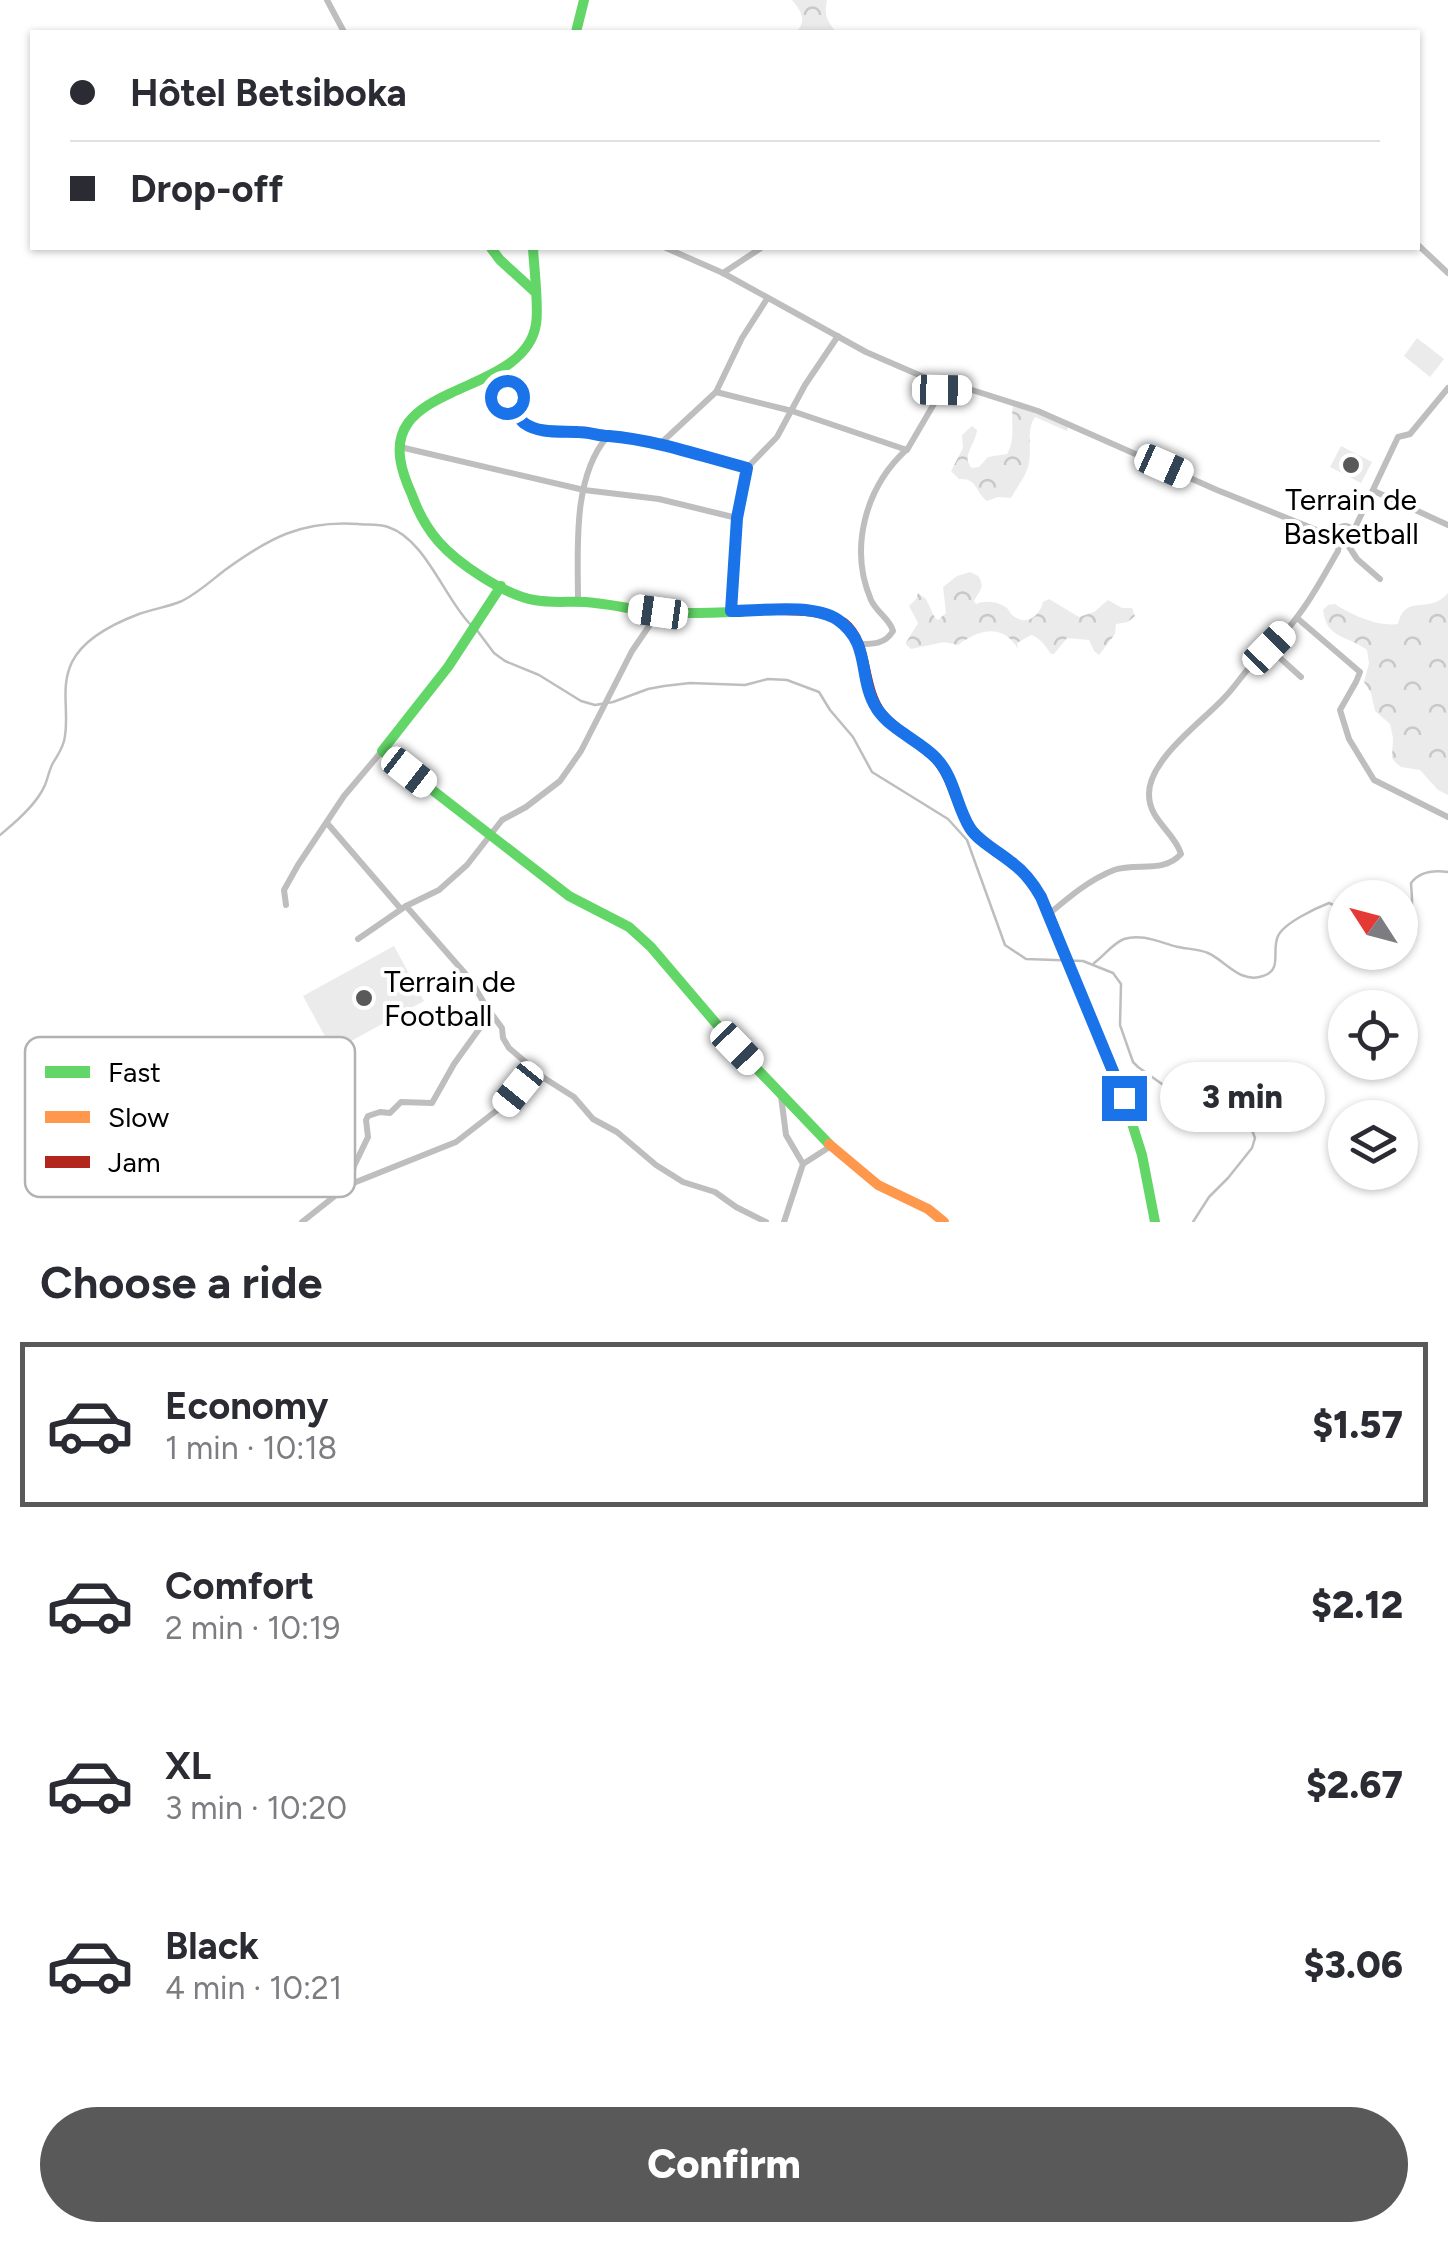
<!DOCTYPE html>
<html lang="en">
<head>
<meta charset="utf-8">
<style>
	body { margin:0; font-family:Figtree,sans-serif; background:#f2f2f3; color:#2b2b33; height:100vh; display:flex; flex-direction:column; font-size:38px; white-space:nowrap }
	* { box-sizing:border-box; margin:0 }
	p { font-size:32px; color:#7c7c81 }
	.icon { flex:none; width:55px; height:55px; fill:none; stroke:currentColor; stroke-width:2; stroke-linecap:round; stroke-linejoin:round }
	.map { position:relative; height:1222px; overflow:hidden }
	.panel { display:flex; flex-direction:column; background:#fff; flex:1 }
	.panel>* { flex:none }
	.hud { position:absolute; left:30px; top:30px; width:1390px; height:220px; border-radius:0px; box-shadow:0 2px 8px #0004; display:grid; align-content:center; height:220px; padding:0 40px; background:#fff }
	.needle { width:65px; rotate:306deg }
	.fabs { position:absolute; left:1328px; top:880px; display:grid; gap:20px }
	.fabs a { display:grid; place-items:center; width:90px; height:90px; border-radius:50%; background:#fff; box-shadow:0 2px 8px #0004; font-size:50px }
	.end { position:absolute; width:45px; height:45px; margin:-22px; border:12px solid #1a73e8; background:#fff; box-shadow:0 0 0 5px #fff }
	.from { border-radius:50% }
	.bubble { position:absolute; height:70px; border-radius:35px; background:#fff; box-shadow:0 2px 8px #0004; font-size:32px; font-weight:800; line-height:70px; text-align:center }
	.car { position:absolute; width:30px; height:60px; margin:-30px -15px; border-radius:12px; box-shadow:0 0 8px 2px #0007; background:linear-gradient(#fff 24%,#345 0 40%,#fff 0 76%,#345 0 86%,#fff 0) }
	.hud b { display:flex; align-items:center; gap:35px; height:95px; font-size:38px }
	.hud b+b { border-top:2px solid #e1e1e2 }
	.hud i { width:25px; height:25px; background:#2b2b33 }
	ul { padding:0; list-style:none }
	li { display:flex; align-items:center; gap:30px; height:165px; margin:0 20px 15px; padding:0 20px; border:5px solid transparent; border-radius:0px }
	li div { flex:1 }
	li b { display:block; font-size:38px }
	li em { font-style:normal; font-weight:800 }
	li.active { border-color:#595959 }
	li>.icon { width:90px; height:90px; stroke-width:1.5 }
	h2 { padding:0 40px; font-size:45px; line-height:120px }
	.cta { display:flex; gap:20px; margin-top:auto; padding:20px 40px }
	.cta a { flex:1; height:115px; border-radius:60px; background:#595959; color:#fff; font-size:40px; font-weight:800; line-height:115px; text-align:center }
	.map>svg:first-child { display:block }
	.forest { fill:url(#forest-crowns) }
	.garden { fill:#ebebeb }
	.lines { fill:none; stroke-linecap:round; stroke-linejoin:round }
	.stream { stroke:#bebebe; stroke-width:2.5 }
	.street { stroke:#bebebe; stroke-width:6 }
	.fast { stroke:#63d668; stroke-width:10 }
	.slow { stroke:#ff974d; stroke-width:10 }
	.jam { stroke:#b3261e; stroke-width:10 }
	.route { stroke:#1a73e8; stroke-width:12 }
	.poi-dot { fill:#595959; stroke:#fff; stroke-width:4 }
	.labels { text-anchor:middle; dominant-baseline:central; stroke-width:8; stroke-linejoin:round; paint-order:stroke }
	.poi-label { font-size:30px; fill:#000; stroke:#fff }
	.key { fill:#fff; stroke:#b2b2b2; stroke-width:2.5 }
	.key-label { font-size:28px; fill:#000 }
</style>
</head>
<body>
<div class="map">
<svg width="1448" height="1222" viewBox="0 0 1448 1222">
	<defs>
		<pattern id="forest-crowns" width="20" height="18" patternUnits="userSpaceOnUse" patternTransform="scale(2.5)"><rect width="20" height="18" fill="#ebebeb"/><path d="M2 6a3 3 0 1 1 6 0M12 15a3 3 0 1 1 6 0" fill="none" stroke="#c8c8c8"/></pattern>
	</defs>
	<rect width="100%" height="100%" fill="#fff"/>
	<g class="forest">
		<path d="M792,0H827C824,16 827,20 836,32H796C808,21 801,11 792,0Z"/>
		<path d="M1014,401L1069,424L1067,431L1035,417C1025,432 1033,450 1028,467C1025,477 1016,489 1011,498L998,497L987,501C975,492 978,478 959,479L951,471L963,448L962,435L972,426L977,430C976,443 960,458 972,468L979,467L988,457L1007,454C1017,437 1009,418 1014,401Z"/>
		<path d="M970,572L978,576C986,587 979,591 974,601L976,604C985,600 998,601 1007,608C1009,610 1010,613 1012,615C1026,627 1040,616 1043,602L1049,599L1079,617L1094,612L1108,600L1122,608H1132L1135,616L1128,622L1116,624L1115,634L1099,655L1094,651L1089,640L1067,638L1054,654H1051C1044,645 1042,639 1031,635L1017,643L1018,649C1003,623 979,629 958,645L944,642L911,649L906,644L907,641L918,623L909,606L916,599L918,593L926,599L935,618L938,620L946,613L943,587L957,576Z"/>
		<path d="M1448,593V795L1438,790L1420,770L1401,767L1396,763L1392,758L1393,738L1390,724L1375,711L1371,693L1364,682L1369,663L1367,650C1346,634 1327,640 1323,610L1328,605L1335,604C1351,615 1379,627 1398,624C1406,592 1428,616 1448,593Z"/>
	</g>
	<g class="garden">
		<path d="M1417,338L1444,359L1430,377L1404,356Z"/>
		<path d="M1341,446L1372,462L1361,483L1330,467Z"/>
		<path d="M394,946L424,1001L333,1051L303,996Z"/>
	</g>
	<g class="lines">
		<g class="stream">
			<path d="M476,629L494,653L505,661L539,675L581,701L595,705L613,702L648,689L664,686L690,683L745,685L768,679L787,680L819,692L830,710L853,737L872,772L948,819L967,840L1005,945L1026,959L1083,961L1113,973L1121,984L1120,1025L1133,1062L1138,1067L1176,1094L1240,1120L1252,1130L1255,1138L1252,1148L1228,1178L1209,1197L1193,1222"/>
			<path d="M0,835C16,822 37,804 45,785C48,778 49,770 53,763C58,754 64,747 65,736C69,710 60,687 72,662C84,638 115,623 139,614C153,609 168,607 182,601C198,593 212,580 225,570C269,538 302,520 358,524C367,525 379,524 388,527C425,539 444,597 470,624"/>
			<path d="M1400,930C1416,916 1412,902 1411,883C1420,871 1434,870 1448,872"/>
			<path d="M1094,963C1105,955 1112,944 1124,939C1142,933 1161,943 1178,947C1187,949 1199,949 1208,953C1226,961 1240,984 1263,976C1283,970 1271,951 1278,936C1284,923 1316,908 1329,903L1345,910"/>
		</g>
		<g class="street">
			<path d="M327,0L344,32"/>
			<path d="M1418,245L1448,273"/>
			<path d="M666,248L723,273L866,352L933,381L942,390H972L1038,411L1217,490L1339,539"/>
			<path d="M723,273L761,248"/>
			<path d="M497,373C503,387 511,411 522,421C536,435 563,430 582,432C638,437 692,453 747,468L777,437L805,385L838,336"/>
			<path d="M716,392L792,411L907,450L942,390"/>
			<path d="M661,443L716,392L742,338L767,299"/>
			<path d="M400,447L584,490L659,499L737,518"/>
			<path d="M1374,491L1448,525"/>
			<circle cx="1345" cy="534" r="8"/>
			<path d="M1353,532L1398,437L1410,434L1448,388"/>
			<path d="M1346,542L1357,559L1380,579"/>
			<path d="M578,601C578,550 572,478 607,437"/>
			<path d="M731,610L737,518L747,468"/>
			<path d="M1297,618L1360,672L1356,682L1340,710L1349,739L1374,780L1448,817"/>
			<path d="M860,644C874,644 885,644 893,631C890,619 877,613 871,600C849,549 865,488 906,450"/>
			<path d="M1269,648L1301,677"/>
			<path d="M327,823L401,909"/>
			<path d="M286,905L284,890L298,865L344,796L382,751"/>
			<path d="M1049,914C1069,897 1089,880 1114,870C1137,862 1163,874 1181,854C1174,831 1149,821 1149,794C1149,759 1202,722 1224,698C1233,689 1240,678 1249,668C1265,652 1284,636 1297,617C1313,597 1325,573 1338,551L1340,540"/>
			<path d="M358,939L406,906L439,890L467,865L502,820L526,807L560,781L581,751L632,651L658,613"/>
			<path d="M488,1009L502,1028L503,1038L509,1048L544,1078L574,1097L593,1119L617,1132L656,1165L683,1182L715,1192L736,1207L766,1222"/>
			<path d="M781,1096L786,1135L803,1164L784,1222"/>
			<path d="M803,1164L831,1146"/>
			<path d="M351,1184L456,1142L505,1104L518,1089L544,1078"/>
			<path d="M302,1222L350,1184L354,1166L368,1137L366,1120L368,1116L380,1112L390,1113L401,1102L432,1103L454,1064L482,1025L487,1008L470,979L406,906"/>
		</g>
		<g class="fast">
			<path d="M576,32L584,0"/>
			<path d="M491,248L500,260L534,291"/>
			<path d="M533,248C534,268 539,306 536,324C530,364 482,378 451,393C436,400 418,409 408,423C392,445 402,473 412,495C418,512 427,528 438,541C458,564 505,595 534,600C554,604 575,600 595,603C615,605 635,610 655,612C695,615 737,611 777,610"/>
			<path d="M501,586L448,667L382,751L569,896L629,927L651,947L737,1048L829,1144"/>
			<path d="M1064,952L1124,1098L1142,1155L1155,1222"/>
		</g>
		<path class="slow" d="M829,1144L878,1185L928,1209L944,1222"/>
		<path class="jam" d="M777,610C798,610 825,610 844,623C869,642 861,688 882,714C896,732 919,741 935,758C953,777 955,804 969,826C981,846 1005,855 1022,871C1044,892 1052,924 1064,952"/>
	</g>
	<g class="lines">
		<path class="route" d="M507,397C512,405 517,417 524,423C539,434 561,431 578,432C589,432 599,436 609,436C656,440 701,456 747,468L737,518L731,611C760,611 813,603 838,620C872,644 857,678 877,709C892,731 919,740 936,758C955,778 956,806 970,828C979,842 998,851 1011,862C1024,871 1033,883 1041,897L1124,1098"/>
	</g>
	<g class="poi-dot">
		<circle cx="1351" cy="465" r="10"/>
		<circle cx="364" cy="998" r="10"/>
	</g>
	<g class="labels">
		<g class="poi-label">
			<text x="1351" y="499">Terrain de<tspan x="1351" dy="34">Basketball</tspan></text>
			<text x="384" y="981" text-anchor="start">Terrain de<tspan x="384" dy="34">Football</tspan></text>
		</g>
	</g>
	<rect x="25" y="1037" width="330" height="160" rx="15" class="key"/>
	<rect x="45" y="1066" width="45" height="12" fill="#63d668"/>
	<rect x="45" y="1111" width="45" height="12" fill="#ff974d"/>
	<rect x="45" y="1156" width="45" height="12" fill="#b3261e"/>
	<g class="key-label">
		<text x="108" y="1082">Fast</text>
		<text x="108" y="1127">Slow</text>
		<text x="108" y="1172">Jam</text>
	</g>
</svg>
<div class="fabs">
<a><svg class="needle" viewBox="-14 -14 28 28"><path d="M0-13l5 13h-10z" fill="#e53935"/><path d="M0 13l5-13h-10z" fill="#7c7c81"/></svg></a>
<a><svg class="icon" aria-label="locate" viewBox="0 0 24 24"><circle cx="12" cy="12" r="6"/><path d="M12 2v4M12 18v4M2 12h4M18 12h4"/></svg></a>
<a><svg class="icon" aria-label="layers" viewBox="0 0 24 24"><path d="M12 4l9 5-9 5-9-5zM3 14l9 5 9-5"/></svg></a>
</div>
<i class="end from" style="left:507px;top:397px"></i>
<i class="end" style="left:1124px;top:1098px"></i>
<div class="bubble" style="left:1160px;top:1062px;width:165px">3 min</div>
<i class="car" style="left:942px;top:390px;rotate:91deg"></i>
<i class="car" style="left:1164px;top:466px;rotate:114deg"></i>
<i class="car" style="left:658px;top:612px;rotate:278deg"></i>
<i class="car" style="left:1269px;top:648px;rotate:44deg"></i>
<i class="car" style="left:409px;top:772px;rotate:128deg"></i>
<i class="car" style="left:737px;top:1048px;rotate:136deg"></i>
<i class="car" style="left:518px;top:1089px;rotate:219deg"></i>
<div class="hud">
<b><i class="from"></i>Hôtel Betsiboka</b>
<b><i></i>Drop-off</b>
</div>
</div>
<section class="panel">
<h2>Choose a ride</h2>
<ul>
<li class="active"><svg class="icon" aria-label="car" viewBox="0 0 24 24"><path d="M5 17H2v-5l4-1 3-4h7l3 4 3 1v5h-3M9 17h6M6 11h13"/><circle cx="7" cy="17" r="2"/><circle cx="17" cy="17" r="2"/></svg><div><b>Economy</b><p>1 min · 10:18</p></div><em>$1.57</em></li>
<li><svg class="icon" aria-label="car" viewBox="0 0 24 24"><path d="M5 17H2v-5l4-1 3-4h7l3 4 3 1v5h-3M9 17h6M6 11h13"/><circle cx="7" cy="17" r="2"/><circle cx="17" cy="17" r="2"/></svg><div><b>Comfort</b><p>2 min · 10:19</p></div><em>$2.12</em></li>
<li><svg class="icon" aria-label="car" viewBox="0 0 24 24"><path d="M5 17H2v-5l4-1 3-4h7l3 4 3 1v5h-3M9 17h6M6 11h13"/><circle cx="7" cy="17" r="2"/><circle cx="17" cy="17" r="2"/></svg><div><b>XL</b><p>3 min · 10:20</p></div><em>$2.67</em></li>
<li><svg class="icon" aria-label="car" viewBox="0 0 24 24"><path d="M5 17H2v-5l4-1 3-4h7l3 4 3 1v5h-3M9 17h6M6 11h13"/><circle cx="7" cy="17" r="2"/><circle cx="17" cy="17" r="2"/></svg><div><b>Black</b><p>4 min · 10:21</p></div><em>$3.06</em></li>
</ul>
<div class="cta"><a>Confirm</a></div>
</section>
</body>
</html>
